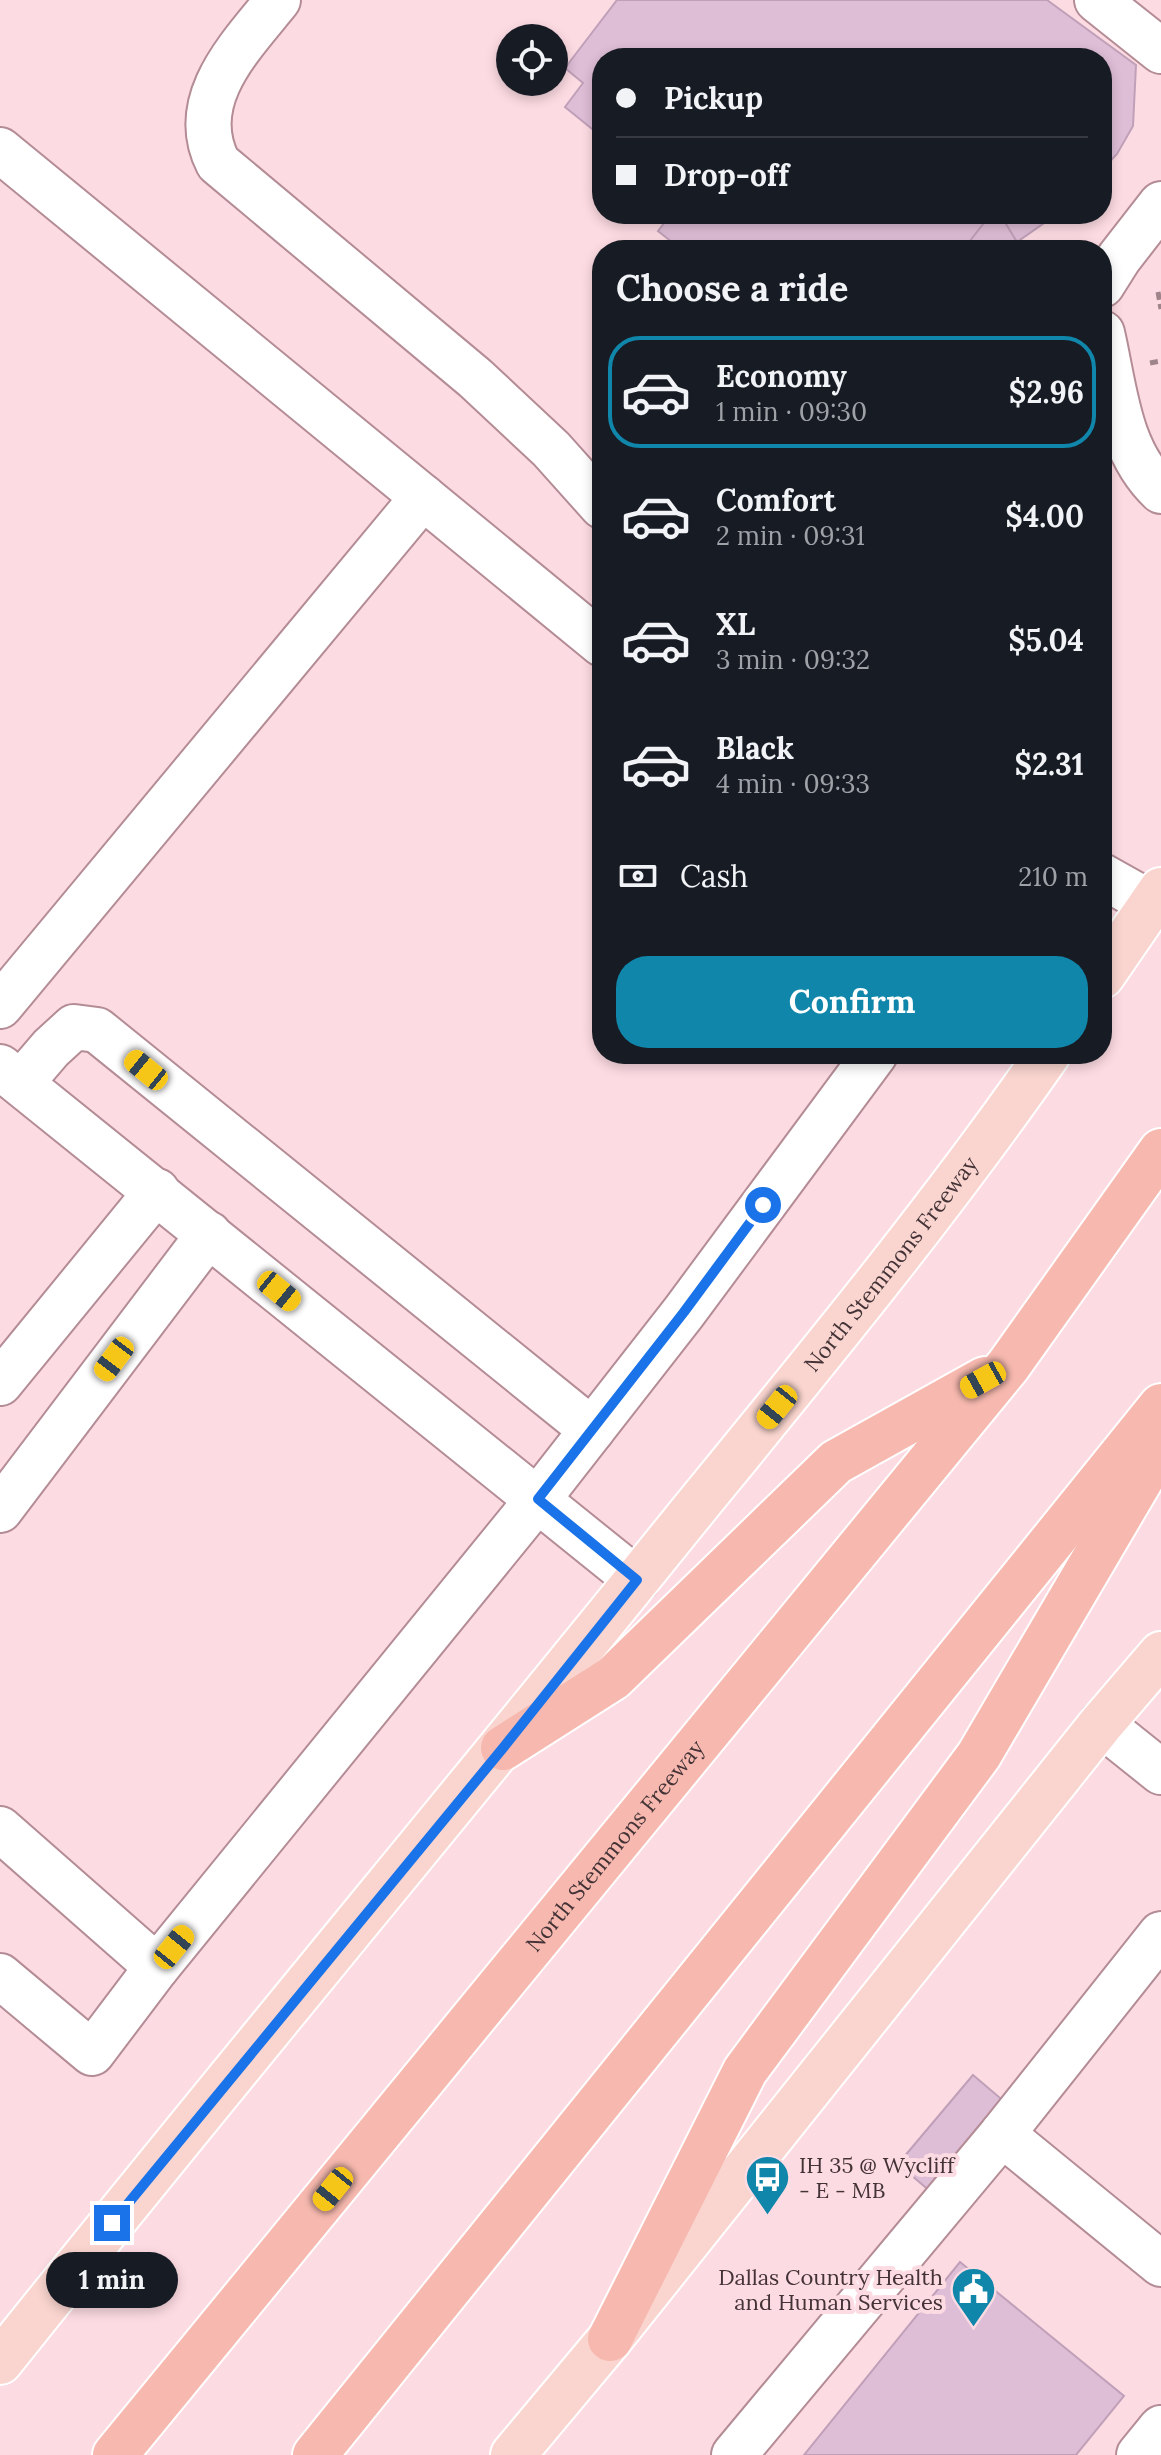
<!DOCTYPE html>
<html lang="en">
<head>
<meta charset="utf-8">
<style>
	body { margin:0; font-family:Lora,serif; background:#242831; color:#f1f3f6; height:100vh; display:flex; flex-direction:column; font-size:30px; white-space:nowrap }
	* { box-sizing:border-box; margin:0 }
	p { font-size:26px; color:#9ea1a6 }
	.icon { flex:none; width:44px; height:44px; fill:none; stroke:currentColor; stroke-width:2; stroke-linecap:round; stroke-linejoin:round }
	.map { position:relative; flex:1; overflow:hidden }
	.details { position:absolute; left:592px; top:240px; width:520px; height:824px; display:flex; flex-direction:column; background:#171b24; border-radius:32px; box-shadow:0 4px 12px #0003 }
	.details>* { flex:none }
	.hud { position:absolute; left:592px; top:48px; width:520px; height:176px; border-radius:32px; box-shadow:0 4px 12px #0003; display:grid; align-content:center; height:176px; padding:0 24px; background:#171b24 }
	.tools { position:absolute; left:496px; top:24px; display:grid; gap:16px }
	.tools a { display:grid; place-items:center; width:72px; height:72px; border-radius:50%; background:#171b24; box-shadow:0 4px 12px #0003; font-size:40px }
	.end { position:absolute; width:36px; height:36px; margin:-18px; border:10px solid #1a73e8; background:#fff; box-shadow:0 0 0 4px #fff }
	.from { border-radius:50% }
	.bubble { position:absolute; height:56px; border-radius:28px; background:#171b24; box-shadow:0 4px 12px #0003; font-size:26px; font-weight:700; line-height:56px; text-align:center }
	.car { position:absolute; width:24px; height:48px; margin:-24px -12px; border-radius:10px; box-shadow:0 0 6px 2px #0007; background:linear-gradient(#f5c518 24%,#345 0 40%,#f5c518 0 76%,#345 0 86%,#f5c518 0) }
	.hud b { display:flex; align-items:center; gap:28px; height:76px; font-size:30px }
	.hud b+b { border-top:2px solid #363941 }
	.hud i { width:20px; height:20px; background:#f1f3f6 }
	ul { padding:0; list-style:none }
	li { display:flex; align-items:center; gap:24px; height:112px; margin:0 16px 12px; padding:0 8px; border:4px solid transparent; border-radius:32px }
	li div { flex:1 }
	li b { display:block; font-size:30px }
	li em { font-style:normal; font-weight:700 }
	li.active { border-color:#1186ab }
	li>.icon { width:72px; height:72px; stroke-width:1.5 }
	h2 { padding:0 24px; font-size:36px; line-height:96px }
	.pay { display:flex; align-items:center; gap:20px; height:88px; padding:0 24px; font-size:30px }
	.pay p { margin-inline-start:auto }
	.cta { display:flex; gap:16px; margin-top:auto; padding:16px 24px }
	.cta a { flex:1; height:92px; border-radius:32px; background:#1186ab; color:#fff; font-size:32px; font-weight:700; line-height:92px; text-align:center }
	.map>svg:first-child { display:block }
	.building { fill:#debdd6; stroke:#c0a0b8; stroke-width:2 }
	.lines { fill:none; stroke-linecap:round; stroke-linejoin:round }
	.minor-casing { stroke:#b48c96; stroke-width:48 }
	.major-casing { stroke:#fff; stroke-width:48 }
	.highway-casing { stroke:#fff; stroke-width:48 }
	.path { stroke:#9f858b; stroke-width:5; stroke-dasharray:8 4; stroke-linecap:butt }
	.minor { stroke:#fff; stroke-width:44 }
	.major { stroke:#fad5cf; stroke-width:44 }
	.highway { stroke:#f7b9af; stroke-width:44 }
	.route { stroke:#1a73e8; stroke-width:10 }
	.labels { text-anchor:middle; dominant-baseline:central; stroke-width:8; stroke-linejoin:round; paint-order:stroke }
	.street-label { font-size:22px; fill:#433236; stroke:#fddbe3 }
	.poi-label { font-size:22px; fill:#433236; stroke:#fddbe3; text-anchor:start }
</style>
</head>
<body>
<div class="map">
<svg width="1161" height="2455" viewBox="0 0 1161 2455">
	<rect width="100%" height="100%" fill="#fddbe3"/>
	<g class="building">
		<path d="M617,0H1047L1136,65L1133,126L1117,154L1102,170V58H602V137L565,107L583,83L565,68Z"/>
		<path d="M671,214H991L963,250H682L658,231Z"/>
		<path d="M991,214L1002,216L1017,242L1007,250H963Z"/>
		<path d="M1000,214H1057L1017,242Z"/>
		<path d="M973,2075L1006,2103L931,2192L898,2164Z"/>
		<path d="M960,2262L1124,2396L1076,2455H804Z"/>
	</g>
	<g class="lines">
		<defs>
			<g id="minor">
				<path d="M278,0C241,46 186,100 218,163L475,378L551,449L602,506"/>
				<path d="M1097,0L1161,51"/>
				<path d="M0,150L602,644"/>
				<path d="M1102,285L1119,258L1161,204"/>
				<path d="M1102,333C1115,389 1118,450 1161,491"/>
				<path d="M1102,876L1152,904"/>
				<path d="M0,1006L423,497"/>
				<path d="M0,1067L637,1580"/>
				<path d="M21,1083L51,1048L74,1027L97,1030L592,1430"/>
				<path d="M0,1383L157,1191"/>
				<path d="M0,1510L209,1234"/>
				<path d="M1101,1724L1161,1772"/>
				<path d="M0,1829L157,1967L538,1499L684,1312L875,1054"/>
				<path d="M0,1976L92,2053L157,1967"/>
				<path d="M1002,2134L1161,2264"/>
				<path d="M734,2455L1002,2134L1161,1934"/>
				<path d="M1139,2455L1161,2428"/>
			</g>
			<g id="major">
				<path d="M1102,976L1161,890"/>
				<path id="s1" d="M0,2362C226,2079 459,1801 686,1519C810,1367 936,1215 1048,1054"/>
				<path d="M513,2455L610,2339L1101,1724L1161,1654"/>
			</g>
			<g id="highway">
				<path d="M503,1748L613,1678L836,1462L985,1379"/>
				<path d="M610,2339L745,2071L979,1755L1161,1445"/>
				<path id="s2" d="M115,2455L1008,1366L1161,1151"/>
				<path d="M315,2455L1161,1406"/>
			</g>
		</defs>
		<use href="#minor" class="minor-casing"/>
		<use href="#major" class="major-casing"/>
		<use href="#highway" class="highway-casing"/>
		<g class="path">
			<path d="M1158,292L1161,309"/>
			<path d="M1150,363L1161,361"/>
		</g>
		<use href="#minor" class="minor"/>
		<use href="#major" class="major"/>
		<use href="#highway" class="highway"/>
	</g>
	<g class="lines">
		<path class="route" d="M112,2223L503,1748L637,1580L538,1499L684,1312L763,1205"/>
	</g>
	<defs>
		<symbol id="bus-pin" viewBox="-11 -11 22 30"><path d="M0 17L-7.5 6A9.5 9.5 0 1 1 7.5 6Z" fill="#1186ab" stroke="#fddbe3"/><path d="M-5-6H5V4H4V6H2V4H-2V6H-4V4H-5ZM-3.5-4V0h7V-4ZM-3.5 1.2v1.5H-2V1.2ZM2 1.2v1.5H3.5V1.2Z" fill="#fff"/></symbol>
		<symbol id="civic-pin" viewBox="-11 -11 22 30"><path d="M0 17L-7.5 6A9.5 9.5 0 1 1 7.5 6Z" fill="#1186ab" stroke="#fddbe3"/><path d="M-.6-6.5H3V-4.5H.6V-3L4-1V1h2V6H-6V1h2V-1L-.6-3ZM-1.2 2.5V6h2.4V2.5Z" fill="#fff"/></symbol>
	</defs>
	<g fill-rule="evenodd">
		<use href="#bus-pin" x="742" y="2152" width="51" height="69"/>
		<use href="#civic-pin" x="948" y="2264" width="51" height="69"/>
	</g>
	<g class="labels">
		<g class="street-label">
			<text stroke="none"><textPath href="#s1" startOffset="1414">North Stemmons Freeway</textPath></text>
			<text stroke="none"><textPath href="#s2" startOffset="788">North Stemmons Freeway</textPath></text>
		</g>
		<g class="poi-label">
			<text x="799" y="2165">IH 35 @ Wycliff<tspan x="799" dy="25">- E - MB</tspan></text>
			<text x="943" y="2277" text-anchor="end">Dallas Country Health<tspan x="943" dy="25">and Human Services</tspan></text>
		</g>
	</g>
</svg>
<div class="tools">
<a><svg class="icon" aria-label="locate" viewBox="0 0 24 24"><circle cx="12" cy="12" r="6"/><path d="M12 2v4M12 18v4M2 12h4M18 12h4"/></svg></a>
</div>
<i class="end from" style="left:763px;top:1205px"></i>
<i class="end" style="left:112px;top:2223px"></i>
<div class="bubble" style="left:46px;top:2252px;width:132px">1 min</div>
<i class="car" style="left:146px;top:1070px;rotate:309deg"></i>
<i class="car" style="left:279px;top:1291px;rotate:129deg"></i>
<i class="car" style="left:114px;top:1359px;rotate:217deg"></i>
<i class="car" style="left:983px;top:1380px;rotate:241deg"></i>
<i class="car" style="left:777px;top:1407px;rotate:219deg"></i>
<i class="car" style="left:174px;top:1947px;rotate:39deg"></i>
<i class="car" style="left:333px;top:2189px;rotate:219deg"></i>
<div class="hud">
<b><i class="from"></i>Pickup</b>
<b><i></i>Drop-off</b>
</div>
<section class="details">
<h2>Choose a ride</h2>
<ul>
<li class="active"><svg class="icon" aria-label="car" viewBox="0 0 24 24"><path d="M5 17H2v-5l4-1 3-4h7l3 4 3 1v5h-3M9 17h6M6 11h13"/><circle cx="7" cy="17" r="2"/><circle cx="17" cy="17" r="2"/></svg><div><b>Economy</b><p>1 min · 09:30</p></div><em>$2.96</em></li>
<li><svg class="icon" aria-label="car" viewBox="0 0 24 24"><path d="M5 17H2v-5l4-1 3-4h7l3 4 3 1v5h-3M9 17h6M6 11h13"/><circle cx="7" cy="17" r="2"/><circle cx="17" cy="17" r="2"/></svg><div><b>Comfort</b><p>2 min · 09:31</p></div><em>$4.00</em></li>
<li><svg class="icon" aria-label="car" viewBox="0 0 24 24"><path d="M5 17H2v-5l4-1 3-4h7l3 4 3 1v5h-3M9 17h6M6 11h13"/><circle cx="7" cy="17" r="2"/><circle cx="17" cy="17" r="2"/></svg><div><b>XL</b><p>3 min · 09:32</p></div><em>$5.04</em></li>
<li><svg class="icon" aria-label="car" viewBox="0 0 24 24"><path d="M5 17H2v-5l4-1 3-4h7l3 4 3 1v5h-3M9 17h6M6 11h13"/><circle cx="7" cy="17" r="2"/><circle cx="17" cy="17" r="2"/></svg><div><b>Black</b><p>4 min · 09:33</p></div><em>$2.31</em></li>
</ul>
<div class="pay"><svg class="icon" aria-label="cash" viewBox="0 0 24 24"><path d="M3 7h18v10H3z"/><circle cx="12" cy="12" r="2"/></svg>Cash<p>210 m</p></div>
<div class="cta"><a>Confirm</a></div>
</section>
</div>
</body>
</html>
